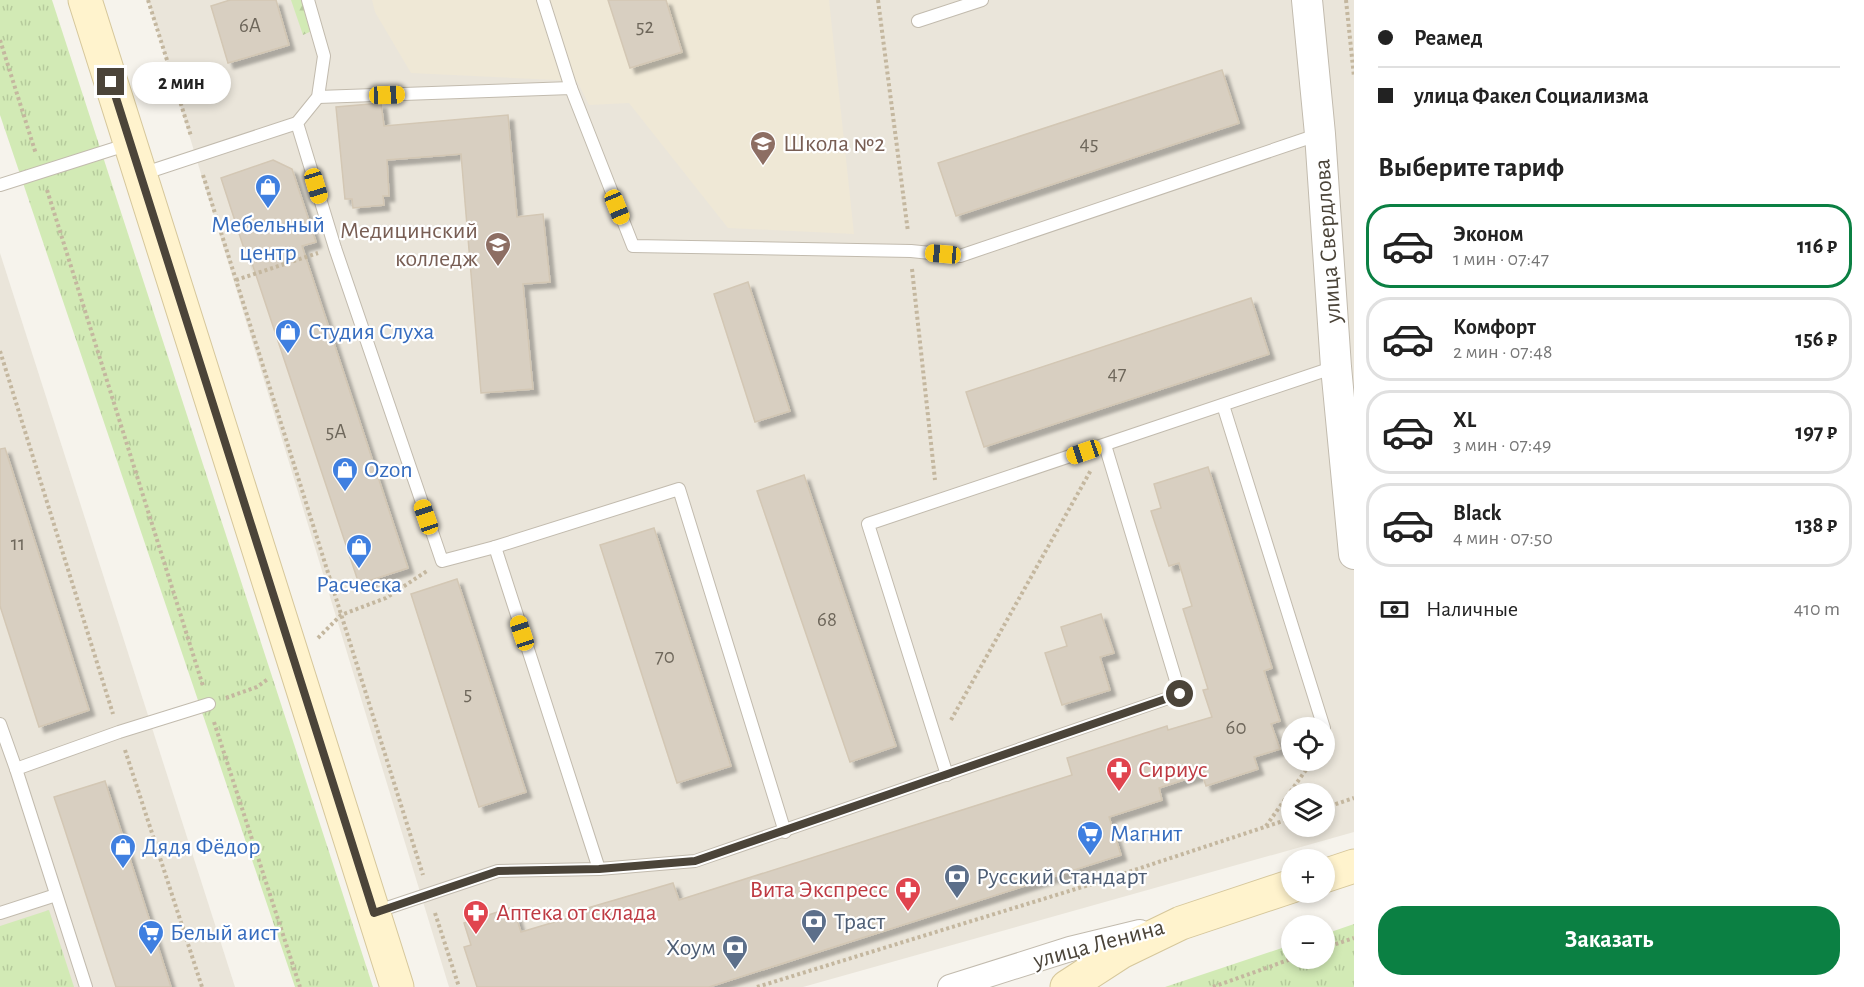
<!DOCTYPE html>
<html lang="ru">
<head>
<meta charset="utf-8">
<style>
	body { margin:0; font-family:"Alegreya Sans",sans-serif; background:#f6f6f6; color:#222; height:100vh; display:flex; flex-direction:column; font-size:22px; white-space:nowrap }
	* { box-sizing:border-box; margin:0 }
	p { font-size:20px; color:#767676 }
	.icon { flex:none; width:33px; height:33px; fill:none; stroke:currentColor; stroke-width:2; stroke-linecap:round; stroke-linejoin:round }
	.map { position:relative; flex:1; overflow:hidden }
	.panel { display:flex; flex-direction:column; background:#fff; width:510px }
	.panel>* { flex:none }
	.hud { display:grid; align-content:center; height:132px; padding:0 24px; background:#fff }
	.controls { position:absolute; left:1281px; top:717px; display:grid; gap:12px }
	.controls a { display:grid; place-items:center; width:54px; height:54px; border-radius:50%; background:#fff; box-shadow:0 3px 9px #0003; font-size:30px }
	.end { position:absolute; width:27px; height:27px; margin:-14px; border:8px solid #4b4439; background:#fff; box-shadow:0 0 0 3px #fff }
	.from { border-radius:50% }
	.bubble { position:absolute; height:42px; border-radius:21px; background:#fff; box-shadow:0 3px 9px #0003; font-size:20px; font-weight:600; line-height:42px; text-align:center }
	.car { position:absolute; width:18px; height:36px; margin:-18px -9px; border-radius:8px; box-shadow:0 0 4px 2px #0007; background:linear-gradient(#f5c518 24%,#345 0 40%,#f5c518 0 76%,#345 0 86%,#f5c518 0) }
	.hud b { display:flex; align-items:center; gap:21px; height:57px; font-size:22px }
	.hud b+b { border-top:2px solid #e0e0e0 }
	.hud i { width:15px; height:15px; background:#222 }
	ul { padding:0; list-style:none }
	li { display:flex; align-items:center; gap:18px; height:84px; margin:0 12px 9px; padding:0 12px; border:3px solid #e0e0e0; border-radius:24px }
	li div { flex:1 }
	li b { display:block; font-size:22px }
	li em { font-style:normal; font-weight:600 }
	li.selected { border-color:#0b8043 }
	li>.icon { width:54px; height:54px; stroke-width:1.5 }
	h2 { padding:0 24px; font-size:27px; line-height:72px }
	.pay { display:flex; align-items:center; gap:15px; height:66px; padding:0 24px; font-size:22px }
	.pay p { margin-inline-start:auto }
	.button { display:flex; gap:12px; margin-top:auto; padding:12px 24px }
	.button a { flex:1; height:69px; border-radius:24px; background:#0b8043; color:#fff; font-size:24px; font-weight:600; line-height:69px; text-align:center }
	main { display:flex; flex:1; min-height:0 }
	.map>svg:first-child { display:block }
	.residential { fill:#eae5da; fill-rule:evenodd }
	.education { fill:#efe8d6 }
	.forest { fill:url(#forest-firs) }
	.park { fill:url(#park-tufts) }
	.building { fill:#d8cfc1; stroke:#d3c7b4; stroke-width:1.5; filter:url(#shadow) }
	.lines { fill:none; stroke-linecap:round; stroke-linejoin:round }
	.service-casing { stroke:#c2bbae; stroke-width:14 }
	.minor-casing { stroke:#c2bbae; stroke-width:26 }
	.tertiary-casing { stroke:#c2bbae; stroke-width:32 }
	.secondary-casing { stroke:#d6c79b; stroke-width:35 }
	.path { stroke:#c4b79f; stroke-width:4; stroke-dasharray:3 3; stroke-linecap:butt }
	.service { stroke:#fff; stroke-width:12 }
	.minor { stroke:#fff; stroke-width:24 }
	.tertiary { stroke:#fff; stroke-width:30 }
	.secondary { stroke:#fff3cd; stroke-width:33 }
	.route { stroke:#4b4439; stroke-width:8 }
	.labels { text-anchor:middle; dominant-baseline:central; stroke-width:4.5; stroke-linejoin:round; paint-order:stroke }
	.number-label { font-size:21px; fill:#6e675b }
	.education-label { font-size:24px; fill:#785e54; stroke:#fff; text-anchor:start }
	.shop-label { font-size:24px; fill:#366cbe; stroke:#fff; text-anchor:start }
	.street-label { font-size:24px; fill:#4b4439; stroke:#fff }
	.health-label { font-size:24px; fill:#be3a42; stroke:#fff; text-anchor:start }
	.service-label { font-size:24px; fill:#4e5e75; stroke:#fff; text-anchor:start }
</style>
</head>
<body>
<main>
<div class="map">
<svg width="1354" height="987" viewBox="0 0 1354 987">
	<defs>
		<pattern id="forest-firs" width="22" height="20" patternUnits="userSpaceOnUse" patternTransform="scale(1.5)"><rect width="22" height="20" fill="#d2eab5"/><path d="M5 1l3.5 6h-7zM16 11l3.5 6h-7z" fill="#b6ca9c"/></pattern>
		<pattern id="park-tufts" width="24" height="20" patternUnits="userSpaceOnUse" patternTransform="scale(1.5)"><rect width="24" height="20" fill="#d2eab5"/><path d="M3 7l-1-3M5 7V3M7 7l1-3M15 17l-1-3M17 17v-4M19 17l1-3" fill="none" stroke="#b6ca9c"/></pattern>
		<filter id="shadow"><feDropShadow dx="5.5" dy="5.5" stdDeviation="1.5" flood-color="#0004"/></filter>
	</defs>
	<rect width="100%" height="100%" fill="#f6f3ec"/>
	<g class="residential">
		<path d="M148,0H1354V832L803,987H449ZM1292,728H1324V760H1292ZM1292,794H1324V826H1292Z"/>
		<path d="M0,253L235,987H0Z"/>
	</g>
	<path class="education" d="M372,0H829L854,234L728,228L629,103L589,105L577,81L411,73L375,12Z"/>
	<path class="forest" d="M291,0H315L316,29L303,35Z"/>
	<g class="park">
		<path d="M0,0H52L373,987H295L0,115Z"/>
		<path d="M49,910L74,987H0V926Z"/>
		<path d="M1354,924V987H1165L1291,945L1292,958H1324L1325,934Z"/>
	</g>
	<g class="building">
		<path d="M230,0H276L289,45L228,63L211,6Z"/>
		<path d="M608,0H666L682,52L630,68Z"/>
		<path d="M1222,70L1239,123L956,216L938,163Z"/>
		<path d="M381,103L384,126L508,115L517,217L543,214L550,282L523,284L533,389L481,393L461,154L387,160L389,196H383L384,205L353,208L352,199H345L336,107Z"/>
		<path d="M273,160L292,169L316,242L302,246L408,568L359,584L252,263L249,264L221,178Z"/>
		<path d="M748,282L790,411L755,422L714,294Z"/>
		<path d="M1251,298L1269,354L984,447L966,392Z"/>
		<path d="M5,448L89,710L39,727L0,606V449Z"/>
		<path d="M1208,467L1272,668L1264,671L1280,721L1271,724L1280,749L1254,757L1258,769L1206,786L1202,774L1159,788L1162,800L1109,817L1121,855L709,987H477L464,947L471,945L464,923L513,907L521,932L568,918L567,914L673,883L679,900L1072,775L1067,758L1167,726L1168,730L1212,717L1203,690L1208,689L1183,609L1192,606L1179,563L1169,566L1151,511L1161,508L1154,484Z"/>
		<path d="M804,475L896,746L850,762L757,491Z"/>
		<path d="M654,528L731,766L677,783L600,545Z"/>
		<path d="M457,579L526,792L479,807L411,594Z"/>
		<path d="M1101,614L1114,653L1100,657L1110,690L1062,705L1045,653L1067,646L1061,627Z"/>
		<path d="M105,781L171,987H116L63,824L54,797Z"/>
	</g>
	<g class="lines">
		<defs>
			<g id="service">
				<path d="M308,0L324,56L318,97L297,123L335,248L442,561L495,547L599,869"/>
				<path d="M543,0L571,88"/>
				<path d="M918,21L982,0"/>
				<path d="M318,97L571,88L633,246L911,251L960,256L1320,134"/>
				<path d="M142,174L297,123"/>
				<path d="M0,185L129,144"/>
				<path d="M1223,405L1324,728"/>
				<path d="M495,547L679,489L785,832"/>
				<path d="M0,724L16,769L119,732L209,704"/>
				<path d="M16,769L86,987"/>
				<path d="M947,775L868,524L1335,367"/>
				<path d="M375,912L498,871L599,869L695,861L1180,694L1105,445"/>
				<path d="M0,913L56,895"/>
			</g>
			<path id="minor" d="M950,987L1070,949L1140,932"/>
			<path id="tertiary" d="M1307,0L1320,134L1336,367L1354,554"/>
			<g id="secondary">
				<path d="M85,0L397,987"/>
				<path d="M1324,876L1354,866"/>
				<path d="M1067,987L1121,952L1181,923L1292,886"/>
			</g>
		</defs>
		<use href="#service" class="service-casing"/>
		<use href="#minor" class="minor-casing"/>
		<use href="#tertiary" class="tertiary-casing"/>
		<use href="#secondary" class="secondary-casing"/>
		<g class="path">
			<path d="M148,0L191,136"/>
			<path d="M878,0L908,232"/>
			<path d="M1346,0L1354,77"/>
			<path d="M0,40L36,154"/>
			<path d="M203,175L423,875"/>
			<path d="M47,190L203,686"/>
			<path d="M912,269L935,480"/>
			<path d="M236,280L318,253"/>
			<path d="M0,351L113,714"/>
			<path d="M318,638L341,615L386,598L427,571"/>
			<path d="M226,698L257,687L268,679"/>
			<path d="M951,720L1091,470"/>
			<path d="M214,722L300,987"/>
			<path d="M125,750L202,987"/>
			<path d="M1324,808L1354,798"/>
			<path d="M1266,826L1313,760"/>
			<path d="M435,913L459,987"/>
			<path d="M1324,948L1354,938"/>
			<path d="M757,987L1092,884L1292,818"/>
			<path d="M1213,987L1294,958"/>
		</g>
		<use href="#service" class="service"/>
		<use href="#minor" class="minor"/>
		<use href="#tertiary" class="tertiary"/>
		<use href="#secondary" class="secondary"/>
	</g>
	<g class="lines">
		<path class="route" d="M111,82L374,913L498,871L599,869L695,861L1180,694"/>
	</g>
	<defs>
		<symbol id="school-pin" viewBox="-11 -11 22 30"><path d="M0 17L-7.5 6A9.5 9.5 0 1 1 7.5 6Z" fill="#8d6e63" stroke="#fff"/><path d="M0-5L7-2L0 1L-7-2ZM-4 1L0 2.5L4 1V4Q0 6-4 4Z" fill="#fff"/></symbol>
		<symbol id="shop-pin" viewBox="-11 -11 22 30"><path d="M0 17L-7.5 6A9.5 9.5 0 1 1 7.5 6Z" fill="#3f7fe0" stroke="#fff"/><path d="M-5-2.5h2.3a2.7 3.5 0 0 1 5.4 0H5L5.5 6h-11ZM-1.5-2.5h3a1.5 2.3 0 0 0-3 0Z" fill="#fff"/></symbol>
		<symbol id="university-pin" viewBox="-11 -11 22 30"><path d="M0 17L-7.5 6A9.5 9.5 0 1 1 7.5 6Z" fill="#8d6e63" stroke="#fff"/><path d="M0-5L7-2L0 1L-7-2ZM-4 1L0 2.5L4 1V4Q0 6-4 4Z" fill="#fff"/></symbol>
		<symbol id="pharmacy-pin" viewBox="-11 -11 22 30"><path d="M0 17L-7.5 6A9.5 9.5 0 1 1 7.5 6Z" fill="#e0444e" stroke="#fff"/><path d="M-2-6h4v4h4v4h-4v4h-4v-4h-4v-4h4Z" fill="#fff"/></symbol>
		<symbol id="supermarket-pin" viewBox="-11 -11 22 30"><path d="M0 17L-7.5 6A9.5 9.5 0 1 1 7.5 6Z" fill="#3f7fe0" stroke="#fff"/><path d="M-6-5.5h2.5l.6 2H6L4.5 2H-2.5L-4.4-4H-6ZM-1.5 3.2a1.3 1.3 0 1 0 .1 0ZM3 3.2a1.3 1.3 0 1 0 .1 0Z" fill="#fff"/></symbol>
		<symbol id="bank-pin" viewBox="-11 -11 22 30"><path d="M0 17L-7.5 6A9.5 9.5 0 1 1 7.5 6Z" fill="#5c6f8a" stroke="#fff"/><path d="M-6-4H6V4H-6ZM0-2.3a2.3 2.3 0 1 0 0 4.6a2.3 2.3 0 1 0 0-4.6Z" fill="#fff"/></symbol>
	</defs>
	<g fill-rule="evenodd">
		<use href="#school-pin" x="748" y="129" width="30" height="40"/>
		<use href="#shop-pin" x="253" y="172" width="30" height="40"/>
		<use href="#university-pin" x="483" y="230" width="30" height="40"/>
		<use href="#shop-pin" x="273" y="317" width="30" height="40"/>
		<use href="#shop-pin" x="330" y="455" width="30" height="40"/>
		<use href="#shop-pin" x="344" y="532" width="30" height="40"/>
		<use href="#pharmacy-pin" x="1104" y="755" width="30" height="40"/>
		<use href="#supermarket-pin" x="1075" y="819" width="30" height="40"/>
		<use href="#shop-pin" x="108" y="832" width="30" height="40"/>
		<use href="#bank-pin" x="942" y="862" width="30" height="40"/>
		<use href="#pharmacy-pin" x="893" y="875" width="30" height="40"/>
		<use href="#pharmacy-pin" x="461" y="898" width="30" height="40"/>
		<use href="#bank-pin" x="799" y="907" width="30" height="40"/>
		<use href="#supermarket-pin" x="136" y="918" width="30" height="40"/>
		<use href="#bank-pin" x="720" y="933" width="30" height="40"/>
	</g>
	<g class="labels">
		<g class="number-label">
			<text x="250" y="25">6А</text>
			<text x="645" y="26">52</text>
			<text x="1089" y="143">45</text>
			<text x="1117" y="373">47</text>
			<text x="336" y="431">5А</text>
			<text x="18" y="543">11</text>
			<text x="827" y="619">68</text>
			<text x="665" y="656">70</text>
			<text x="468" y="693">5</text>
			<text x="1236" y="727">60</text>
		</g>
		<g class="education-label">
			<text x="783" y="144">Школа №2</text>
			<text x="478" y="231" text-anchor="end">Медицинский<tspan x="478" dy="28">колледж</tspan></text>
		</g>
		<g class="shop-label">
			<text x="268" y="225" text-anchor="middle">Мебельный<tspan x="268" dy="28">центр</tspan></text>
			<text x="308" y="332">Студия Слуха</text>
			<text x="364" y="470">Ozon</text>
			<text x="359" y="585" text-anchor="middle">Расческа</text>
			<text x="1110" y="834">Магнит</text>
			<text x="142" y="847">Дядя Фёдор</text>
			<text x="170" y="933">Белый аист</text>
		</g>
		<g class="street-label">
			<text transform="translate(1328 241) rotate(-94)">улица Свердлова</text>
			<text transform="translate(1099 944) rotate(-15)">улица Ленина</text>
		</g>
		<g class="health-label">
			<text x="1138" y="770">Сириус</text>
			<text x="888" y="890" text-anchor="end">Вита Экспресс</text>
			<text x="496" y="913">Аптека от склада</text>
		</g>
		<g class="service-label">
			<text x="976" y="877">Русский Стандарт</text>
			<text x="834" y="922">Траст</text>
			<text x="716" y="948" text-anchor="end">Хоум</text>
		</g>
	</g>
</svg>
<div class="controls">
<a><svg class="icon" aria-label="locate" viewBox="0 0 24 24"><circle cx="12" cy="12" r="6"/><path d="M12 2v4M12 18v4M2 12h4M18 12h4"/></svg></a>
<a><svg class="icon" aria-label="layers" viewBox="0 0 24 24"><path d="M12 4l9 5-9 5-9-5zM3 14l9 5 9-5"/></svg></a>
<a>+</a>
<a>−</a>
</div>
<i class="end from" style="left:1180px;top:694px"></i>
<i class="end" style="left:111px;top:82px"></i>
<div class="bubble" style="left:132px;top:62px;width:99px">2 мин</div>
<i class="car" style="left:387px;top:95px;rotate:88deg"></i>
<i class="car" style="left:316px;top:186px;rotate:163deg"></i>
<i class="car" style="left:617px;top:207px;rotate:158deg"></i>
<i class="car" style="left:943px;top:254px;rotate:275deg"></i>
<i class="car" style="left:1084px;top:452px;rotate:251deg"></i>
<i class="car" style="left:426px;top:517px;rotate:341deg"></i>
<i class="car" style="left:522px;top:633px;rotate:342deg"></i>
</div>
<section class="panel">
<div class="hud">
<b><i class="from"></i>Реамед</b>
<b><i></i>улица Факел Социализма</b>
</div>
<h2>Выберите тариф</h2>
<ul>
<li class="selected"><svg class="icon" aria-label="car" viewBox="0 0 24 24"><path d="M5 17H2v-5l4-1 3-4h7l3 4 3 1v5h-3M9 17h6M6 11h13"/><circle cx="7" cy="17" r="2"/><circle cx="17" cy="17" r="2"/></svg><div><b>Эконом</b><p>1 мин · 07:47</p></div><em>116 ₽</em></li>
<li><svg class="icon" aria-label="car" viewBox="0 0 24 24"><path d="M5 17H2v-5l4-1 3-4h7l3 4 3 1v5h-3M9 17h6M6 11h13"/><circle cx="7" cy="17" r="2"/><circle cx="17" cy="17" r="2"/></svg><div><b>Комфорт</b><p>2 мин · 07:48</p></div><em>156 ₽</em></li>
<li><svg class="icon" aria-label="car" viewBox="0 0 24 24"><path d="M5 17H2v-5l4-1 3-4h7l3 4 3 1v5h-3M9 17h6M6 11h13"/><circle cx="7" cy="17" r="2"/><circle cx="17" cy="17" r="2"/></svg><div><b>XL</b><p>3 мин · 07:49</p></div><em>197 ₽</em></li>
<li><svg class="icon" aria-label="car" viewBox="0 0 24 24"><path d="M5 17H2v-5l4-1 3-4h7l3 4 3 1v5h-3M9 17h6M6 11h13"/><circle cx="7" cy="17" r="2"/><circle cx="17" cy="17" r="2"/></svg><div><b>Black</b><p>4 мин · 07:50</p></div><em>138 ₽</em></li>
</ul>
<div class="pay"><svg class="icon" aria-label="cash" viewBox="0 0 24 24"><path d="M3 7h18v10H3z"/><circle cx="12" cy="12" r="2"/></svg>Наличные<p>410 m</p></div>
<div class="button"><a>Заказать</a></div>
</section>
</main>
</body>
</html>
